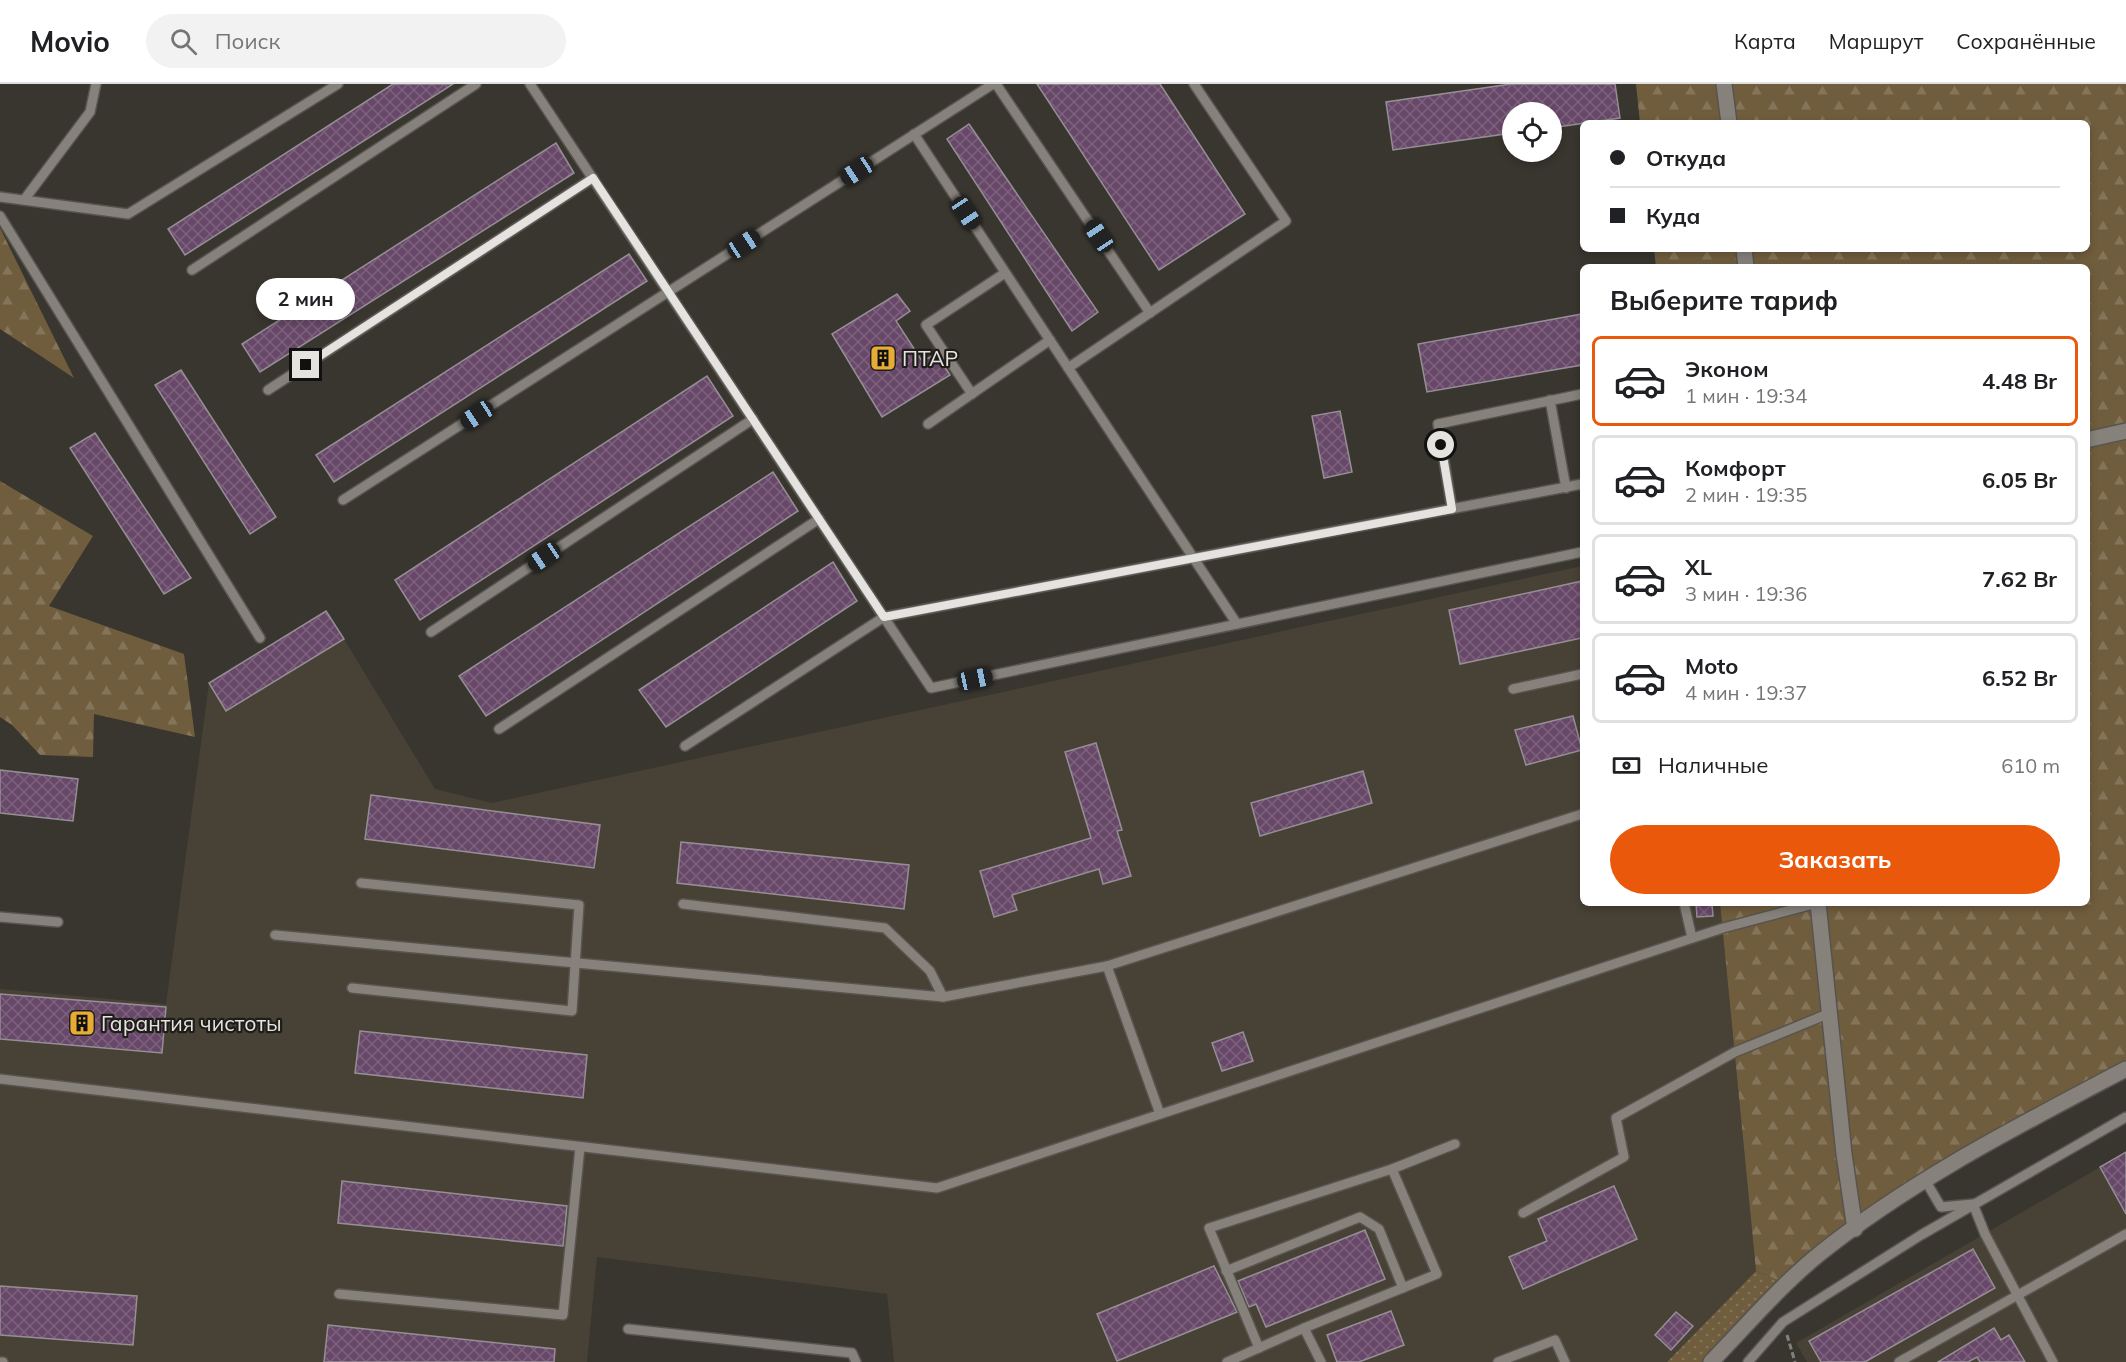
<!DOCTYPE html>
<html lang="ru">
<head>
<meta charset="utf-8">
<style>
	body { margin:0; font-family:Mulish,sans-serif; background:#f2f2f2; color:#202124; height:100vh; display:flex; flex-direction:column; font-size:22px; white-space:nowrap }
	* { box-sizing:border-box; margin:0 }
	p { font-size:20px; color:#757577 }
	.icon { flex:none; width:33px; height:33px; fill:none; stroke:currentColor; stroke-width:2; stroke-linecap:round; stroke-linejoin:round }
	.map { position:relative; flex:1; overflow:hidden }
	.panel { position:absolute; left:1580px; top:180px; width:510px; height:642px; display:flex; flex-direction:column; background:#fff; border-radius:9px; box-shadow:0 3px 9px #0003 }
	.panel>* { flex:none }
	.guide { position:absolute; left:1580px; top:36px; width:510px; height:132px; border-radius:9px; box-shadow:0 3px 9px #0003; display:grid; align-content:center; height:132px; padding:0 30px; background:#fff }
	.controls { position:absolute; left:1502px; top:18px; display:grid; gap:12px }
	.controls a { display:grid; place-items:center; width:60px; height:60px; border-radius:50%; background:#fff; box-shadow:0 3px 9px #0003; font-size:30px }
	.end { position:absolute; width:27px; height:27px; margin:-14px; border:8px solid #e5e3df; background:#111; box-shadow:0 0 0 3px #111 }
	.from { border-radius:50% }
	.bubble { position:absolute; height:42px; border-radius:21px; background:#fff; box-shadow:0 3px 9px #0003; font-size:20px; font-weight:700; line-height:42px; text-align:center }
	.car { position:absolute; width:18px; height:36px; margin:-18px -9px; border-radius:8px; box-shadow:0 0 4px 2px #0007; background:linear-gradient(#222 24%,#8ab4d8 0 40%,#222 0 76%,#8ab4d8 0 86%,#222 0) }
	.guide b { display:flex; align-items:center; gap:21px; height:57px; font-size:22px }
	.guide b+b { border-top:2px solid #e0e0e0 }
	.guide i { width:15px; height:15px; background:#202124 }
	ul { padding:0; list-style:none }
	li { display:flex; align-items:center; gap:18px; height:90px; margin:0 12px 9px; padding:0 18px; border:3px solid #e0e0e0; border-radius:9px }
	li div { flex:1 }
	li b { display:block; font-size:22px }
	li em { font-style:normal; font-weight:700 }
	li.active { border-color:#ea580c }
	li>.icon { width:54px; height:54px; stroke-width:1.5 }
	h2 { padding:0 30px; font-size:27px; line-height:72px }
	.pay { display:flex; align-items:center; gap:15px; height:66px; padding:0 30px; font-size:22px }
	.pay p { margin-inline-start:auto }
	.action { display:flex; gap:12px; margin-top:auto; padding:12px 30px }
	.action a { flex:1; height:69px; border-radius:36px; background:#ea580c; color:#fff; font-size:24px; font-weight:700; line-height:69px; text-align:center }
	header { display:flex; align-items:center; gap:36px; box-sizing:border-box; height:84px; padding:0 30px; background:#fff; border-bottom:2px solid #e0e0e0 }
	header strong { font-size:28px }
	nav { display:flex; gap:33px; margin-inline-start:auto; font-size:21px }
	.search { width:420px; height:54px; background:#f2f2f2; display:flex; align-items:center; gap:15px; box-sizing:border-box; padding:0 21px; border-radius:33px; color:#757577; font-size:22px }
	.map>svg:first-child { display:block }
	.built { fill:#484136 }
	.green { fill:url(#green-dots) }
	.forest { fill:url(#forest-firs) }
	.building { fill:url(#building-cross-hatch); stroke:#958f95; stroke-width:1.5 }
	.lines { fill:none; stroke-linecap:round; stroke-linejoin:round }
	.service-casing { stroke:#57544f; stroke-width:12 }
	.minor-casing { stroke:#57544f; stroke-width:18 }
	.secondary-casing { stroke:#57544f; stroke-width:18 }
	.path { stroke:#84817c; stroke-width:3; stroke-dasharray:6 3; stroke-linecap:butt }
	.service { stroke:#86817b; stroke-width:9 }
	.minor { stroke:#86817b; stroke-width:15 }
	.secondary { stroke:#86817b; stroke-width:15 }
	.route { stroke:#e5e3df; stroke-width:8 }
	.labels { text-anchor:middle; dominant-baseline:central; stroke-width:4.5; stroke-linejoin:round; paint-order:stroke }
	.poi-label { font-size:21px; fill:#e5e3df; stroke:#1f1d1a; text-anchor:start }
</style>
</head>
<body>
<header>
<strong>Movio</strong>
<div class="search"><svg class="icon" aria-label="search" viewBox="0 0 24 24"><circle cx="10" cy="10" r="6"/><path d="M15 15l6 6"/></svg>Поиск</div>
<nav><a>Карта</a><a>Маршрут</a><a>Сохранённые</a></nav>
</header>
<div class="map">
<svg width="2126" height="1278" viewBox="0 0 2126 1278">
	<defs>
		<pattern id="green-dots" width="8" height="8" patternUnits="userSpaceOnUse" patternTransform="scale(1.5)"><rect width="8" height="8" fill="#705d3d"/><path d="M2 2h.1M6 6h.1" fill="none" stroke="#847459" stroke-width="1.8" stroke-linecap="round"/></pattern>
		<pattern id="forest-firs" width="22" height="20" patternUnits="userSpaceOnUse" patternTransform="scale(1.5)"><rect width="22" height="20" fill="#705d3d"/><path d="M5 1l3.5 6h-7zM16 11l3.5 6h-7z" fill="#847459"/></pattern>
		<pattern id="building-cross-hatch" width="8" height="8" patternUnits="userSpaceOnUse" patternTransform="scale(1.5)"><rect width="8" height="8" fill="#684868"/><path d="M0 0l8 8M0 8l8-8" fill="none" stroke="#7d627d"/></pattern>
	</defs>
	<rect width="100%" height="100%" fill="#39352f"/>
	<g class="built">
		<path d="M1582,482V819H1720L1756,1187L1667,1278H894L887,1210L597,1173L587,1278H0V905L166,920L209,599L227,627L344,555L435,705L492,719Z"/>
		<path d="M2126,1068V1278H1807L1796,1259Z"/>
	</g>
	<path class="green" d="M1756,1187L1787,1200L1711,1278H1667Z"/>
	<g class="forest">
		<path d="M1636,0H2126V985L1925,1096L1787,1200L1756,1187L1720,819H2086V183H1656L1654,165H2086V39H1640Z"/>
		<path d="M0,144L74,294L0,245Z"/>
		<path d="M0,397L93,452L49,522L184,570L195,653L94,630L93,673L40,671L12,641L0,633Z"/>
	</g>
	<g class="building">
		<path d="M393,0H453L185,171L168,145Z"/>
		<path d="M1037,0H1160L1245,130L1159,186Z"/>
		<path d="M1511,0H1615L1620,34L1551,44V28H1512V49L1393,66L1386,18Z"/>
		<path d="M969,40L1098,228L1072,247L947,55Z"/>
		<path d="M556,59L574,89L260,288L242,260Z"/>
		<path d="M629,170L647,197L334,398L316,371Z"/>
		<path d="M897,210L910,227L896,237L922,277L937,270L950,291L882,333L832,250Z"/>
		<path d="M1582,230V281L1427,308L1418,260Z"/>
		<path d="M181,286L276,433L250,450L155,301Z"/>
		<path d="M707,292L733,332L420,536L395,496Z"/>
		<path d="M1340,327L1352,388L1324,394L1312,332Z"/>
		<path d="M95,349L191,494L164,510L70,364Z"/>
		<path d="M773,388L798,427L486,632L459,592Z"/>
		<path d="M833,478L857,517L666,643L639,606Z"/>
		<path d="M1582,497V554L1460,580L1449,526Z"/>
		<path d="M326,527L344,555L226,627L209,599Z"/>
		<path d="M1573,632L1582,666L1526,681L1515,646Z"/>
		<path d="M1096,659L1122,746L1117,747L1131,792L1103,800L1099,785L1012,811L1017,826L994,833L980,787L1091,754L1065,668Z"/>
		<path d="M0,686L78,695L73,737L0,729Z"/>
		<path d="M1363,687L1372,719L1260,752L1251,719Z"/>
		<path d="M371,711L600,741L594,784L365,755Z"/>
		<path d="M681,758L909,781L904,825L677,799Z"/>
		<path d="M1696,819H1712L1713,832L1697,833Z"/>
		<path d="M0,910L166,923L162,969L0,955Z"/>
		<path d="M360,947L587,971L583,1014L355,989Z"/>
		<path d="M1243,948L1253,977L1222,987L1212,959Z"/>
		<path d="M2126,1068V1130L2100,1083Z"/>
		<path d="M342,1097L567,1122L563,1162L338,1139Z"/>
		<path d="M1614,1102L1637,1155L1523,1205L1509,1173L1547,1157L1538,1135Z"/>
		<path d="M1365,1146L1385,1195L1266,1243L1256,1220L1249,1223L1238,1197Z"/>
		<path d="M1973,1165L1995,1204L1865,1278H1821L1809,1257Z"/>
		<path d="M1214,1182L1237,1228L1117,1277L1097,1230Z"/>
		<path d="M0,1202L137,1212L133,1261L0,1251Z"/>
		<path d="M1391,1227L1404,1261L1359,1278H1337L1327,1251Z"/>
		<path d="M1676,1228L1693,1242L1671,1266L1655,1251Z"/>
		<path d="M328,1241L555,1265L554,1278H324Z"/>
		<path d="M1994,1244L2001,1256L2009,1251L2025,1278H1980L1977,1273L1968,1278H1938Z"/>
	</g>
	<g class="lines">
		<defs>
			<g id="service">
				<path d="M530,0L931,604L1582,468"/>
				<path d="M996,0L1150,229"/>
				<path d="M914,50L1237,540"/>
				<path d="M0,113L128,130L338,0"/>
				<path d="M24,116L90,28L96,0"/>
				<path d="M0,132L260,554"/>
				<path d="M192,186L476,0"/>
				<path d="M1068,284L1286,137L1194,0"/>
				<path d="M268,306L593,94"/>
				<path d="M972,310L926,241L1005,189"/>
				<path d="M1550,316L1566,404"/>
				<path d="M928,340L1050,256"/>
				<path d="M343,416L993,0"/>
				<path d="M1452,425L1438,340L1582,310"/>
				<path d="M431,548L753,335"/>
				<path d="M1513,605L1582,590"/>
				<path d="M499,645L819,435"/>
				<path d="M685,662L884,533L1582,400"/>
				<path d="M1684,819L1692,854"/>
				<path d="M683,820L885,844L930,887L943,913"/>
				<path d="M0,833L58,838"/>
				<path d="M275,851L943,913L1107,882L1582,730"/>
				<path d="M1107,882L1160,1030"/>
				<path d="M352,904L572,927L579,821L361,799"/>
				<path d="M0,995L937,1104L1723,844L1817,819"/>
				<path d="M1925,1096L1941,1123L1973,1120L1985,1150L2053,1278"/>
				<path d="M1523,1129L1624,1073L1616,1034L1735,968L1830,929"/>
				<path d="M1226,1187L1360,1133L1379,1145L1403,1204"/>
				<path d="M339,1210L563,1231L580,1063"/>
				<path d="M1304,1244L1437,1190L1392,1085"/>
				<path d="M628,1245L852,1269L856,1278"/>
				<path d="M1259,1264L1209,1144L1392,1085L1455,1060"/>
				<path d="M0,1278H3"/>
				<path d="M1227,1278L1304,1244L1321,1278"/>
				<path d="M1498,1278L1555,1256L1565,1278"/>
				<path d="M1748,1278L1783,1238L1921,1151L2126,1033"/>
				<path d="M1899,1278L2126,1150"/>
			</g>
			<g id="minor">
				<path d="M1724,0L1729,39"/>
				<path d="M1744,165L1746,183"/>
				<path d="M2086,356L2126,347"/>
				<path d="M1818,819L1844,1070L1855,1145"/>
			</g>
			<path id="secondary" d="M1711,1278C1746,1242 1779,1203 1818,1171C1911,1096 2020,1041 2126,985"/>
		</defs>
		<use href="#service" class="service-casing"/>
		<use href="#minor" class="minor-casing"/>
		<use href="#secondary" class="secondary-casing"/>
		<path class="path" d="M1787,1251L1795,1278"/>
		<use href="#service" class="service"/>
		<use href="#minor" class="minor"/>
		<use href="#secondary" class="secondary"/>
	</g>
	<g class="lines">
		<path class="route" d="M306,281L593,94L884,533L1452,425L1441,361"/>
	</g>
	<defs>
		<symbol id="building-square" viewBox="-11 -11 22 22"><rect x="-9" y="-9" width="18" height="18" rx="4" fill="#e6ac36" stroke="#1f1d1a"/><path d="M-4-6H4V6H1V3H-1V6H-4ZM-2.5-4.3h1.7v1.8h-1.7ZM.8-4.3h1.7v1.8H.8ZM-2.5-1h1.7V.8h-1.7ZM.8-1h1.7V.8H.8Z" fill="#111"/></symbol>
	</defs>
	<g fill-rule="evenodd">
		<use href="#building-square" x="868" y="259" width="30" height="30"/>
		<use href="#building-square" x="67" y="924" width="30" height="30"/>
	</g>
	<g class="labels">
		<g class="poi-label">
			<text x="902" y="274">ПТАР</text>
			<text x="101" y="939">Гарантия чистоты</text>
		</g>
	</g>
</svg>
<div class="controls">
<a><svg class="icon" aria-label="locate" viewBox="0 0 24 24"><circle cx="12" cy="12" r="6"/><path d="M12 2v4M12 18v4M2 12h4M18 12h4"/></svg></a>
</div>
<i class="end from" style="left:1441px;top:361px"></i>
<i class="end" style="left:306px;top:281px"></i>
<div class="bubble" style="left:256px;top:194px;width:99px">2 мин</div>
<i class="car" style="left:857px;top:87px;rotate:237deg"></i>
<i class="car" style="left:966px;top:129px;rotate:146deg"></i>
<i class="car" style="left:1099px;top:152px;rotate:326deg"></i>
<i class="car" style="left:744px;top:160px;rotate:57deg"></i>
<i class="car" style="left:477px;top:331px;rotate:237deg"></i>
<i class="car" style="left:544px;top:473px;rotate:236deg"></i>
<i class="car" style="left:975px;top:595px;rotate:78deg"></i>
<div class="guide">
<b><i class="from"></i>Откуда</b>
<b><i></i>Куда</b>
</div>
<section class="panel">
<h2>Выберите тариф</h2>
<ul>
<li class="active"><svg class="icon" aria-label="car" viewBox="0 0 24 24"><path d="M5 17H2v-5l4-1 3-4h7l3 4 3 1v5h-3M9 17h6M6 11h13"/><circle cx="7" cy="17" r="2"/><circle cx="17" cy="17" r="2"/></svg><div><b>Эконом</b><p>1 мин · 19:34</p></div><em>4.48 Br</em></li>
<li><svg class="icon" aria-label="car" viewBox="0 0 24 24"><path d="M5 17H2v-5l4-1 3-4h7l3 4 3 1v5h-3M9 17h6M6 11h13"/><circle cx="7" cy="17" r="2"/><circle cx="17" cy="17" r="2"/></svg><div><b>Комфорт</b><p>2 мин · 19:35</p></div><em>6.05 Br</em></li>
<li><svg class="icon" aria-label="car" viewBox="0 0 24 24"><path d="M5 17H2v-5l4-1 3-4h7l3 4 3 1v5h-3M9 17h6M6 11h13"/><circle cx="7" cy="17" r="2"/><circle cx="17" cy="17" r="2"/></svg><div><b>XL</b><p>3 мин · 19:36</p></div><em>7.62 Br</em></li>
<li><svg class="icon" aria-label="car" viewBox="0 0 24 24"><path d="M5 17H2v-5l4-1 3-4h7l3 4 3 1v5h-3M9 17h6M6 11h13"/><circle cx="7" cy="17" r="2"/><circle cx="17" cy="17" r="2"/></svg><div><b>Moto</b><p>4 мин · 19:37</p></div><em>6.52 Br</em></li>
</ul>
<div class="pay"><svg class="icon" aria-label="cash" viewBox="0 0 24 24"><path d="M3 7h18v10H3z"/><circle cx="12" cy="12" r="2"/></svg>Наличные<p>610 m</p></div>
<div class="action"><a>Заказать</a></div>
</section>
</div>
</body>
</html>
